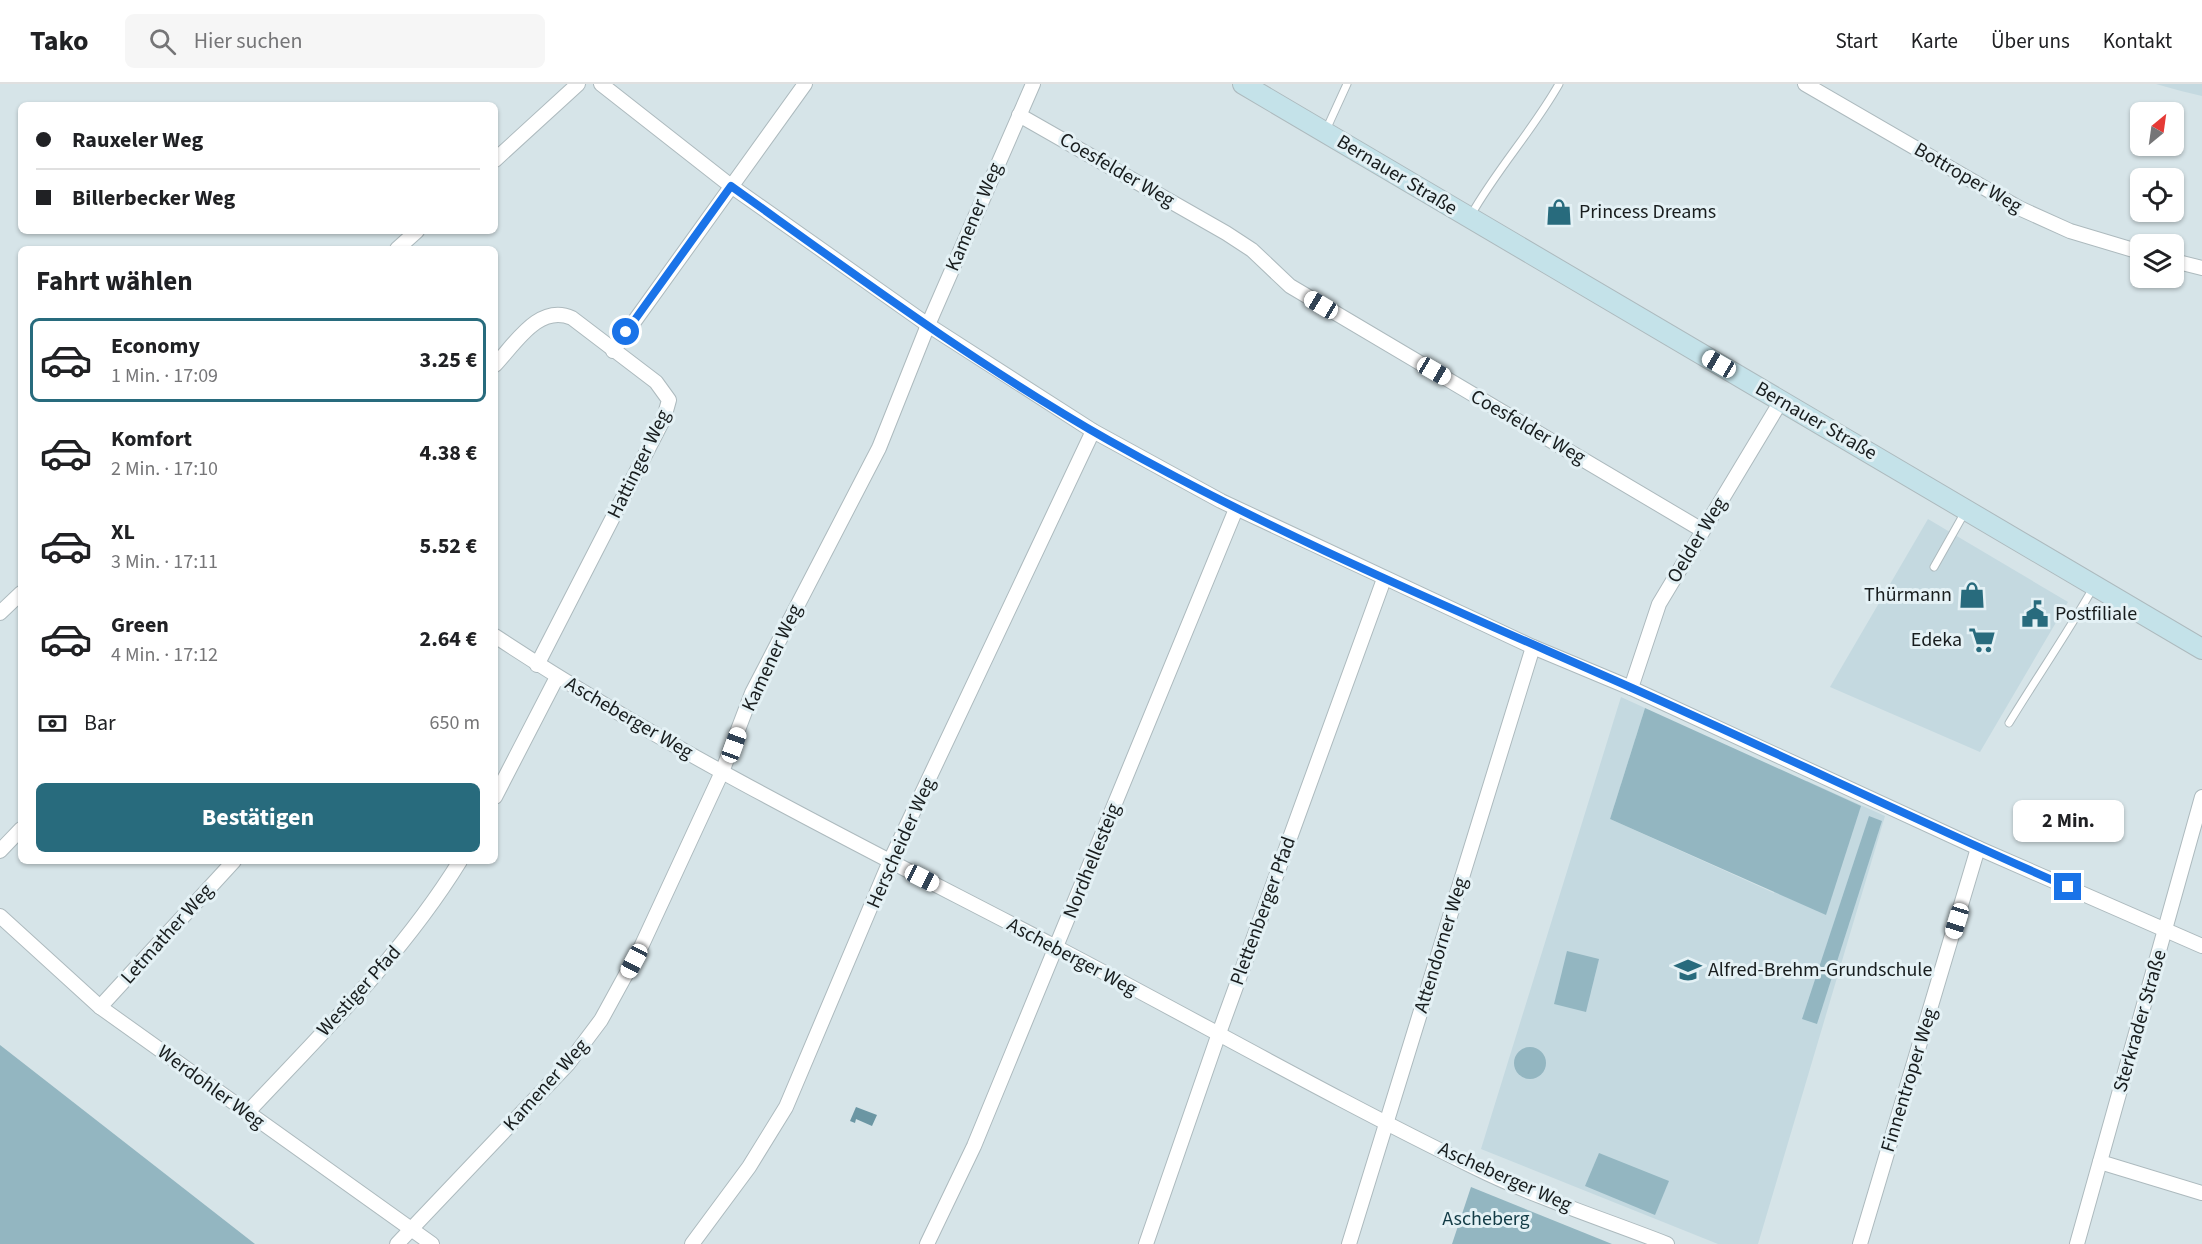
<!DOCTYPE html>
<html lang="de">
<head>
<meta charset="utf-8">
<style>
	body { margin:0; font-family:"Source Sans 3",sans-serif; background:#f6f6f6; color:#202124; height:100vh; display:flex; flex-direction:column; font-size:22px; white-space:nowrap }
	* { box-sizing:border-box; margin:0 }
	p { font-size:20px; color:#757577 }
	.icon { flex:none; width:33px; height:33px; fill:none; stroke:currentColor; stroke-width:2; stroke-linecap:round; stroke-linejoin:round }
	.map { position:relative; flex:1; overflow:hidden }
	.sheet { position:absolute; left:18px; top:162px; width:480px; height:618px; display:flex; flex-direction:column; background:#fff; border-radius:9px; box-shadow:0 2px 4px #0004 }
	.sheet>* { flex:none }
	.hud { position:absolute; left:18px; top:18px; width:480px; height:132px; border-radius:9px; box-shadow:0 2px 4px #0004; display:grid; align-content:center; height:132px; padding:0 18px; background:#fff }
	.needle { width:39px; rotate:29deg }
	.controls { position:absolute; left:2130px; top:18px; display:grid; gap:12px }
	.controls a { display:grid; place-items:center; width:54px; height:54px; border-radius:9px; background:#fff; box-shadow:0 2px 4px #0004; font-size:30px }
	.end { position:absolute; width:27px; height:27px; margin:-14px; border:8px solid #1a73e8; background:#fff; box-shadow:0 0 0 3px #fff }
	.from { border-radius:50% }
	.bubble { position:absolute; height:42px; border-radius:9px; background:#fff; box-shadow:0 2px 4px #0004; font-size:20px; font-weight:700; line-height:42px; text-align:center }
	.car { position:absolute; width:18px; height:36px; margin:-18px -9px; border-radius:8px; box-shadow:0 0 4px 2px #0007; background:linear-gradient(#fff 24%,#345 0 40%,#fff 0 76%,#345 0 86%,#fff 0) }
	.hud b { display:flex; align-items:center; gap:21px; height:57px; font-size:22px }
	.hud b+b { border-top:2px solid #e0e0e0 }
	.hud i { width:15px; height:15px; background:#202124 }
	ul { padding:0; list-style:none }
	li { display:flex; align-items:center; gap:18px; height:84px; margin:0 12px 9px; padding:0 6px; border:3px solid transparent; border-radius:9px }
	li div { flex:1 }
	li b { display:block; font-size:22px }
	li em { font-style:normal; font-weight:700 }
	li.active { border-color:#286b7d }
	li>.icon { width:54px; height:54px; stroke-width:1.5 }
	h2 { padding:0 18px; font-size:27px; line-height:72px }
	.pay { display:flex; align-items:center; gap:15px; height:66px; padding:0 18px; font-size:22px }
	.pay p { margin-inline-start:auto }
	.button { display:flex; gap:12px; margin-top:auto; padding:12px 18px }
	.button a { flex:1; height:69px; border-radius:9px; background:#286b7d; color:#fff; font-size:24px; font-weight:700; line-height:69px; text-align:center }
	header { display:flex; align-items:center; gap:36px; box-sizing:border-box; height:84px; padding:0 30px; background:#fff; border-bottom:2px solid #e0e0e0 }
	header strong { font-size:28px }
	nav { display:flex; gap:33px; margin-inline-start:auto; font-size:21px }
	.search { width:420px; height:54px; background:#f6f6f6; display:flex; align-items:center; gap:15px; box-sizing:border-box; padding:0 21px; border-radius:9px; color:#757577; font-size:22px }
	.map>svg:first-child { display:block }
	.built { fill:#c4d9e0 }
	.green { fill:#93b6c1 }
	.water { fill:#6b96a3 }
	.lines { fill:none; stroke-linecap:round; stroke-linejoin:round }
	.lane-casing { stroke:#adbabe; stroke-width:9 }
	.street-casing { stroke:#adbabe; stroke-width:16 }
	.secondary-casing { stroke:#adbabe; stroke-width:22 }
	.lane { stroke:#fff; stroke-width:7 }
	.street { stroke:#fff; stroke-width:14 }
	.secondary { stroke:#c4e2e9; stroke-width:20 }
	.route { stroke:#1a73e8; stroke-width:8 }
	.labels { text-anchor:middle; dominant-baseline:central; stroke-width:6; stroke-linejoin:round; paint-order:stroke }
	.street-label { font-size:20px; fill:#181d1e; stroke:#e4f1f5 }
	.poi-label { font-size:20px; fill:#181d1e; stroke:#e4f1f5; text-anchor:start }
	.park-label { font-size:20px; fill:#133c46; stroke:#e4f1f5 }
</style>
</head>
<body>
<header>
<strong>Tako</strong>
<div class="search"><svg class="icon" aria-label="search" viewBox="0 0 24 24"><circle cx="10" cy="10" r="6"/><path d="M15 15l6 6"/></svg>Hier suchen</div>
<nav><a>Start</a><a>Karte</a><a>Über uns</a><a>Kontakt</a></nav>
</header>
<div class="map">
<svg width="2202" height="1160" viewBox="0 0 2202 1160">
	<rect width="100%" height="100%" fill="#d6e4e8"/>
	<g class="built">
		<path d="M2156,0H2202V12L2181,7Z"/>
		<path d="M1928,435L2068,518L1980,668L1830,603Z"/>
		<path d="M1621,613L1645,624L1610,735L1721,785L1774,809L1807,697L1885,732L1758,1160H1718L1481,1065Z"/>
	</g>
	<g class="green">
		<path d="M1645,624L1861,722L1826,831L1610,735Z"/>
		<path d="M1869,732L1882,737L1817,940L1802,935Z"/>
		<path d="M1567,867L1599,875L1586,928L1554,920Z"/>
		<path d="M0,961L255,1160H0Z"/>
		<circle cx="1530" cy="979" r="16"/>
		<path d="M1599,1069L1669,1097L1655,1131L1585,1102Z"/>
		<path d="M1471,1103L1612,1160H1452Z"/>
	</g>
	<path class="water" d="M856,1023L877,1031L872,1042L856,1035L855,1039L850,1037Z"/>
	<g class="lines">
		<defs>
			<g id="lane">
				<path d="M1326,46L1347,0"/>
				<path d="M1471,131C1497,85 1533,46 1559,0"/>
				<path d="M1934,483L1965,428"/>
				<path d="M2009,639C2037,593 2067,550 2093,504"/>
			</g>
			<g id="street">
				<path d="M601,0L731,102L928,241L1093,347L1221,417L1533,563L1631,604L1978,764L2202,862"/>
				<path d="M1805,0L2019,124L2070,147L2140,168"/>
				<path d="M1019,31L1226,149L1252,166L1290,202L1702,446"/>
				<path d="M495,76L578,0"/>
				<path d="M397,165L417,147"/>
				<path d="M2174,177L2202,184"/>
				<path d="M613,267L805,0"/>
				<path d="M495,281C515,260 539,219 572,234L656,298L669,316L664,334L537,581"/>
				<path d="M0,529L21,509"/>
				<path d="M495,552C672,669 864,763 1052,861C1194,935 1332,1014 1476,1084C1537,1114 1603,1135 1667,1160"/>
				<path d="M1631,604L1659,520L1781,317"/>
				<path d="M495,713L557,593"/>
				<path d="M0,767L21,745"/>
				<path d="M0,832L100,923L432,1160"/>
				<path d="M100,923L234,777"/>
				<path d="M247,1029C322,949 402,871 460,777"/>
				<path d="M2100,1078L2202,1109"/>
				<path d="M397,1160L568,980L601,936L641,863L722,688L752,609L879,364L928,241L1033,0"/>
				<path d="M692,1160L749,1083L786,1023L890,777L1093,347"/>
				<path d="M927,1160L974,1062L1236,425"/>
				<path d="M1146,1160L1218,952L1384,495"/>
				<path d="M1349,1160L1533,563"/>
				<path d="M1860,1160L1978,764"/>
				<path d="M2077,1160L2202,713"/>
			</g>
			<path id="secondary" d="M1243,0L2202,565"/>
		</defs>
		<use href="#lane" class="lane-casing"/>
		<use href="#street" class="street-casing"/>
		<use href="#secondary" class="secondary-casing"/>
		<use href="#lane" class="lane"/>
		<use href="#street" class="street"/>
		<use href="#secondary" class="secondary"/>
	</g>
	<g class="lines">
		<path class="route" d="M626,248L731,102C854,190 978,282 1110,357C1278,452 1456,526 1632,604C1778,669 1922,739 2068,803"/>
	</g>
	<defs>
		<symbol id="shop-bare" viewBox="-9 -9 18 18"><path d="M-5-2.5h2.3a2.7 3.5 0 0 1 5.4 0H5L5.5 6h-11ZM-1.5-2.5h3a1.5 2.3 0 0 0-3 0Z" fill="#286b7d" stroke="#e4f1f5" stroke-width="2.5" paint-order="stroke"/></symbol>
		<symbol id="civic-bare" viewBox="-9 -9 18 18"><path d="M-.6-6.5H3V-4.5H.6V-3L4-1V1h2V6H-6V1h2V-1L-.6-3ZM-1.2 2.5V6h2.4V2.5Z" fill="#286b7d" stroke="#e4f1f5" stroke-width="2.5" paint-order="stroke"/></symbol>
		<symbol id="supermarket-bare" viewBox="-9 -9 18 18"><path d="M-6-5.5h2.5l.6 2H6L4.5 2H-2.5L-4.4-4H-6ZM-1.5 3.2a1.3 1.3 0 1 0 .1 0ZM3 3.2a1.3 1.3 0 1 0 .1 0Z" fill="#286b7d" stroke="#e4f1f5" stroke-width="2.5" paint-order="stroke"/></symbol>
		<symbol id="school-bare" viewBox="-9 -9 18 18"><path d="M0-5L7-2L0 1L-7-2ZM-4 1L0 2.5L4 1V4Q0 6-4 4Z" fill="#286b7d" stroke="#e4f1f5" stroke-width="2.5" paint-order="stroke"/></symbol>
	</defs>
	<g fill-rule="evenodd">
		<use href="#shop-bare" x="1540" y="109" width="38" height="38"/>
		<use href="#shop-bare" x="1953" y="492" width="38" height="38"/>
		<use href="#civic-bare" x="2016" y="511" width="38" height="38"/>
		<use href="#supermarket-bare" x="1963" y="537" width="38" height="38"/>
		<use href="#school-bare" x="1669" y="867" width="38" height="38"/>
	</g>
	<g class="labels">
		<g class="street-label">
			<text transform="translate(1117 86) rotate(30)">Coesfelder Weg</text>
			<text transform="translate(1397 91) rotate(31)">Bernauer Straße</text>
			<text transform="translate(1968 94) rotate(30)">Bottroper Weg</text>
			<text transform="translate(974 133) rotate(-67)">Kamener Weg</text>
			<text transform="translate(1816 337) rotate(30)">Bernauer Straße</text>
			<text transform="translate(1528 343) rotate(30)">Coesfelder Weg</text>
			<text transform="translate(639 380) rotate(-64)">Hattinger Weg</text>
			<text transform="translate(1697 456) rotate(-59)">Oelder Weg</text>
			<text transform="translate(772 574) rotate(-65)">Kamener Weg</text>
			<text transform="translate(629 634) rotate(30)">Ascheberger Weg</text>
			<text transform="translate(901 759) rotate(-66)">Herscheider Weg</text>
			<text transform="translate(1092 777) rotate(-68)">Nordhellesteig</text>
			<text transform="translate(1263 827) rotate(-70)">Plettenberger Pfad</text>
			<text transform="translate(167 850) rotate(-48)">Letmather Weg</text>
			<text transform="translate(1441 861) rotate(-73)">Attendorner Weg</text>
			<text transform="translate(1072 873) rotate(28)">Ascheberger Weg</text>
			<text transform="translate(359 907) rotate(-48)">Westiger Pfad</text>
			<text transform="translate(2140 937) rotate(-74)">Sterkrader Straße</text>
			<text transform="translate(1909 996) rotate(-73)">Finnentroper Weg</text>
			<text transform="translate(546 1001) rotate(-48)">Kamener Weg</text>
			<text transform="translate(211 1003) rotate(36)">Werdohler Weg</text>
			<text transform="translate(1505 1093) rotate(24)">Ascheberger Weg</text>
		</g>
		<g class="poi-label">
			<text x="1579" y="128">Princess Dreams</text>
			<text x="1952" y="511" text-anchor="end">Thürmann</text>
			<text x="2055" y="530">Postfiliale</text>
			<text x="1962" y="556" text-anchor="end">Edeka</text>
			<text x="1708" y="886">Alfred-Brehm-Grundschule</text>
		</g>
		<g class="park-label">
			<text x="1486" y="1135">Ascheberg</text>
		</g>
	</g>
</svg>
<div class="controls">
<a><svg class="needle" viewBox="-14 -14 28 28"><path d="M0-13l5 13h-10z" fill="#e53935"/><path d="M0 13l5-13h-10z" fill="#757577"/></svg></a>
<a><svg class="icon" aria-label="locate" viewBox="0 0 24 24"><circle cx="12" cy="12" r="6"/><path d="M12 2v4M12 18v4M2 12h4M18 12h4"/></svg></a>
<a><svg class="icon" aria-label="layers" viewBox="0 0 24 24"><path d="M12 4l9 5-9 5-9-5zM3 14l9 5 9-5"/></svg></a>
</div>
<i class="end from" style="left:626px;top:248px"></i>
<i class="end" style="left:2068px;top:803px"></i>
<div class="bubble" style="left:2013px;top:716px;width:111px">2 Min.</div>
<i class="car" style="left:1321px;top:221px;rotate:301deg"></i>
<i class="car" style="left:1719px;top:280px;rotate:300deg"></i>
<i class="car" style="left:1434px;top:287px;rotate:120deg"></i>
<i class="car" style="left:734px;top:661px;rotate:20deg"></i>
<i class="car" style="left:922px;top:794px;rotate:117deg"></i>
<i class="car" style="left:1957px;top:837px;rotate:197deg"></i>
<i class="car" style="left:634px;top:877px;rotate:208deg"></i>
<div class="hud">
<b><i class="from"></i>Rauxeler Weg</b>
<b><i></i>Billerbecker Weg</b>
</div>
<section class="sheet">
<h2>Fahrt wählen</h2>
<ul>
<li class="active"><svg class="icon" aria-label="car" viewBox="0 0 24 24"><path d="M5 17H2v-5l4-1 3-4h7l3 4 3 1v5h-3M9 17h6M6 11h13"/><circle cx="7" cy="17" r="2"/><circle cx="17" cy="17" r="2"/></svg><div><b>Economy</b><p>1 Min. · 17:09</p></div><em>3.25 €</em></li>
<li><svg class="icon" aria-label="car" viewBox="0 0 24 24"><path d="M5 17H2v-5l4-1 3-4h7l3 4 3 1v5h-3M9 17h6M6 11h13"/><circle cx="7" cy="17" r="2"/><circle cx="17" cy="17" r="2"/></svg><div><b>Komfort</b><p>2 Min. · 17:10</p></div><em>4.38 €</em></li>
<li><svg class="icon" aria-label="car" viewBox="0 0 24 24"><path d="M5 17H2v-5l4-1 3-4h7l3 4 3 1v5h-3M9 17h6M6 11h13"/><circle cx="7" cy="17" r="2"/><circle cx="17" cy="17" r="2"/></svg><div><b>XL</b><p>3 Min. · 17:11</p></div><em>5.52 €</em></li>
<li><svg class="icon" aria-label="car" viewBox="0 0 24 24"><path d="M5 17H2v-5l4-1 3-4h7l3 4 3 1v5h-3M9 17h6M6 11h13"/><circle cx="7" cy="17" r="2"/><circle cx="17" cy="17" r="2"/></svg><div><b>Green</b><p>4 Min. · 17:12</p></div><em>2.64 €</em></li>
</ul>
<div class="pay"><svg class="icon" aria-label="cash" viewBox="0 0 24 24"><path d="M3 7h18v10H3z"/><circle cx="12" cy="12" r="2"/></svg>Bar<p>650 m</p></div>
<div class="button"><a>Bestätigen</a></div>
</section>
</div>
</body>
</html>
